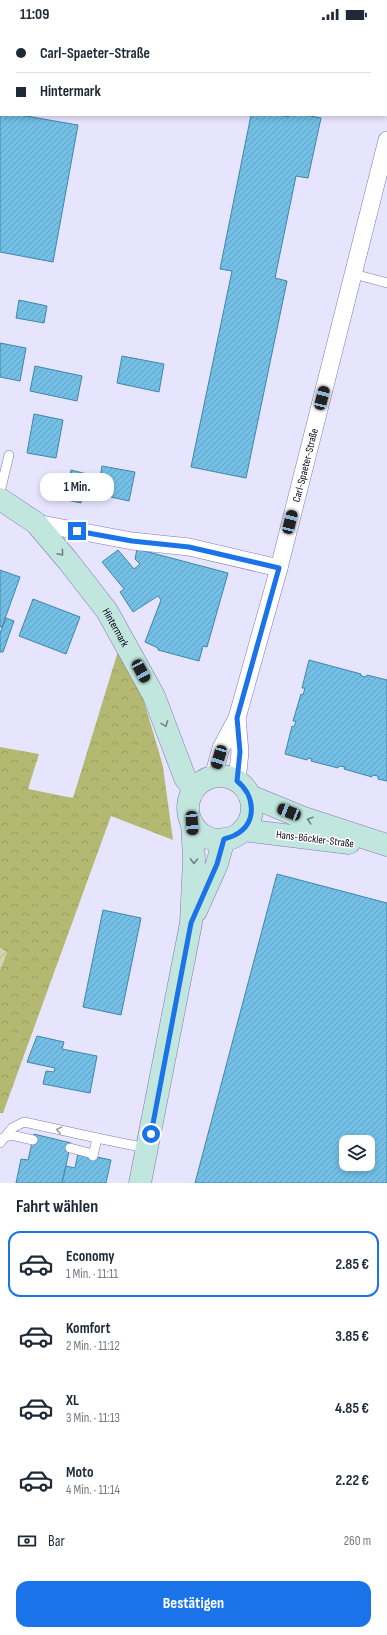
<!DOCTYPE html>
<html lang="de">
<head>
<meta charset="utf-8">
<style>
	body { margin:0; font-family:"Sofia Sans Condensed",sans-serif; background:#f6f6f7; color:#1f2937; height:100vh; display:flex; flex-direction:column; font-size:15px; white-space:nowrap }
	* { box-sizing:border-box; margin:0 }
	p { font-size:13px; color:#747a83 }
	.icon { flex:none; width:22px; height:22px; fill:none; stroke:currentColor; stroke-width:2; stroke-linecap:round; stroke-linejoin:round }
	.map { position:relative; height:1155px; overflow:hidden }
	.drawer { display:flex; flex-direction:column; background:#fff; flex:1 }
	.drawer>* { flex:none }
	.top-card { position:absolute; left:0px; top:0px; width:387px; height:88px; box-shadow:0 2px 6px #0003; display:grid; align-content:center; height:88px; padding:0 16px; background:#fff }
	.buttons { position:absolute; left:339px; top:1107px; display:grid; gap:8px }
	.buttons a { display:grid; place-items:center; width:36px; height:36px; border-radius:8px; background:#fff; box-shadow:0 2px 6px #0003; font-size:20px }
	.end { position:absolute; width:18px; height:18px; margin:-9px; border:5px solid #1a73e8; background:#fff; box-shadow:0 0 0 2px #fff }
	.from { border-radius:50% }
	.bubble { position:absolute; height:28px; border-radius:12px; background:#fff; box-shadow:0 2px 6px #0003; font-size:13px; font-weight:700; line-height:28px; text-align:center }
	.car { position:absolute; width:12px; height:24px; margin:-12px -6px; border-radius:5px; box-shadow:0 0 3px 1px #0007; background:linear-gradient(#222 24%,#8ab4d8 0 40%,#222 0 76%,#8ab4d8 0 86%,#222 0) }
	.top-card b { display:flex; align-items:center; gap:14px; height:38px; font-size:15px }
	.top-card b+b { border-top:1px solid #e0e1e3 }
	.top-card i { width:10px; height:10px; background:#1f2937 }
	ul { padding:0; list-style:none }
	li { display:flex; align-items:center; gap:12px; height:66px; margin:0 8px 6px; padding:0 8px; border:2px solid transparent; border-radius:12px }
	li div { flex:1 }
	li b { display:block; font-size:15px }
	li em { font-style:normal; font-weight:700 }
	li.on { border-color:#1a73e8 }
	li>.icon { width:36px; height:36px; stroke-width:1.5 }
	h2 { padding:0 16px; font-size:18px; line-height:48px }
	.pay { display:flex; align-items:center; gap:10px; height:44px; padding:0 16px; font-size:15px }
	.pay p { margin-inline-start:auto }
	.button { display:flex; gap:8px; margin-top:auto; padding:8px 16px }
	.button a { flex:1; height:46px; border-radius:12px; background:#1a73e8; color:#fff; font-size:16px; font-weight:700; line-height:46px; text-align:center }
	.status { display:flex; justify-content:space-between; align-items:center; height:28px; padding:0 20px; background:#fff; direction:ltr }
	.status svg { height:11px; fill:currentColor }
	.map>svg:first-child { display:block }
	.forest { fill:url(#forest-crowns) }
	.garden { fill:url(#garden-furrows) }
	.building { fill:url(#building-hatch); stroke:#3e87a9; fill-rule:evenodd }
	.lines { fill:none; stroke-linecap:round; stroke-linejoin:round }
	.lane-casing { stroke:#8378b3; stroke-width:10 }
	.street-casing { stroke:#8378b3; stroke-width:18 }
	.secondary-casing { stroke:#8378b3; stroke-width:23 }
	.lane { stroke:#fff; stroke-width:9 }
	.street { stroke:#fff; stroke-width:17 }
	.secondary { stroke:#c1e6dd; stroke-width:22 }
	.oneway { stroke:#708286 }
	.oneway2 { stroke:#9e9ca4 }
	.route { stroke:#1a73e8; stroke-width:5 }
	.labels { text-anchor:middle; dominant-baseline:central; stroke-width:3; stroke-linejoin:round; paint-order:stroke }
	.street-label { font-size:11px; fill:#0c071c; stroke:#fff }
</style>
</head>
<body>
<div class="status"><b>11:09</b><svg viewBox="0 0 49 12"><path d="M0 12V9h3v3zM5 12V6h3v6zM10 12V3h3v9zM15 12V0h3v12zM26 1h20v11H26zM47 4h2v5h-2z"/></svg></div>
<div class="map">
<svg width="387" height="1155" viewBox="0 0 387 1155">
	<defs>
		<pattern id="forest-crowns" width="20" height="18" patternUnits="userSpaceOnUse"><rect width="20" height="18" fill="#b4b972"/><path d="M2 6a3 3 0 1 1 6 0M12 15a3 3 0 1 1 6 0" fill="none" stroke="#9a9e62"/></pattern>
		<pattern id="garden-furrows" width="10" height="10" patternUnits="userSpaceOnUse"><rect width="10" height="10" fill="#d1d5aa"/><path d="M-1 1l2-2M0 10L10 0M9 11l2-2" fill="none" stroke="#b2b592"/></pattern>
		<pattern id="building-hatch" width="6" height="6" patternUnits="userSpaceOnUse"><rect width="6" height="6" fill="#73bfe5"/><path d="M-1 1l2-2M0 6l6-6M5 7l2-2" fill="none" stroke="#62a3c4"/></pattern>
	</defs>
	<rect width="100%" height="100%" fill="#e7e4fe"/>
	<path class="forest" d="M119,620L139,657L159,724L163,739L173,812L111,788L3,1085H0V942L7,924L0,920V719L39,726L28,761L73,770Z"/>
	<path class="garden" d="M0,920L7,924L0,942Z"/>
	<g class="building">
		<path d="M0,83L1,87H20L78,97L53,234L0,224Z"/>
		<path d="M251,87H280L288,89V87H305L321,90L308,150L296,148L275,250L287,253L246,450L191,439L232,243L220,241Z"/>
		<path d="M19,272L47,278L44,295L16,290Z"/>
		<path d="M0,315L26,320L20,353L0,349Z"/>
		<path d="M122,328L164,336L159,364L117,355Z"/>
		<path d="M35,338L82,348L77,373L30,363Z"/>
		<path d="M34,386L63,392L56,430L27,425Z"/>
		<path d="M102,438L135,444L129,473L97,466Z"/>
		<path d="M71,442L87,446L81,475L53,469L57,449L69,452Z"/>
		<path d="M137,521L228,545L207,619L203,618L199,633L158,622V620L145,614L161,572L158,568L133,584L120,564L124,561L102,534L118,522L134,541L140,536L135,531Z"/>
		<path d="M0,542L20,549L2,599H0Z"/>
		<path d="M33,571L80,589L66,626L19,608Z"/>
		<path d="M6,590L14,593L3,624H0V605Z"/>
		<path d="M309,632L361,646V648L366,649L367,647L387,652V753L378,751V748L372,747V749L344,741L345,739L339,738L338,740L311,733L312,731L308,730L307,732L285,726L292,698L294,699L296,693H293L301,666L303,667L305,660H302Z"/>
		<path d="M277,846L387,875V1155H195ZM346,1114H368V1136H346Z"/>
		<path d="M103,882L141,890L121,987L83,979Z"/>
		<path d="M37,1008L64,1014L62,1021L97,1028L90,1065L43,1056L46,1043L54,1044L55,1040L27,1034Z"/>
		<path d="M34,1106L71,1115L62,1155H16L21,1131L28,1132Z"/>
		<path d="M78,1125L111,1132L106,1155H62L66,1138L75,1140Z"/>
	</g>
	<g class="lines">
		<defs>
			<g id="lane">
				<path d="M354,246L387,255"/>
				<path d="M0,464L9,427"/>
				<path d="M3,1110L11,1107L33,1112"/>
				<path d="M0,1115L12,1100L24,1094L97,1110"/>
				<path d="M70,1120L93,1126"/>
				<path d="M93,1128L97,1110L146,1120"/>
			</g>
			<g id="street">
				<path d="M284,0L288,1"/>
				<path d="M386,52L387,55"/>
				<path d="M36,495L132,513L189,519L279,540"/>
				<path id="s1" d="M213,749L221,720L237,690L279,540L387,112"/>
				<path d="M237,753L240,724L237,690"/>
			</g>
			<g id="secondary">
				<path id="s2" d="M0,471L36,495L68,533L107,583L154,668L185,750L194,761"/>
				<circle cx="220" cy="780" r="32"/>
				<path d="M250,768L301,789L387,817"/>
				<path d="M243,802L349,815"/>
				<path d="M196,883L217,836L224,811"/>
				<path d="M140,1155L191,895L194,831L192,795"/>
			</g>
		</defs>
		<use href="#lane" class="lane-casing"/>
		<use href="#street" class="street-casing"/>
		<use href="#secondary" class="secondary-casing"/>
		<use href="#lane" class="lane"/>
		<use href="#street" class="street"/>
		<use href="#secondary" class="secondary"/>
	</g>
	<defs><path id="oneway-chevron" d="M-2-3.5L2.5 0L-2 3.5" fill="none" stroke-width="1.6" stroke-linecap="round" stroke-linejoin="round"/></defs>
	<g class="oneway">
		<use href="#oneway-chevron" transform="translate(61 525) rotate(50)"/>
		<use href="#oneway-chevron" transform="translate(165 696) rotate(69)"/>
		<use href="#oneway-chevron" transform="translate(310 792) rotate(-162)"/>
		<use href="#oneway-chevron" transform="translate(194 833) rotate(91)"/>
	</g>
	<use class="oneway2" href="#oneway-chevron" transform="translate(59 1102) rotate(-168)"/>
	<g class="lines">
		<path class="route" d="M77,503L132,513L189,519L279,540L237,690L240,724L237,753C255,767 258,795 235,807C232,809 227,810 224,811L217,836L191,895L151,1106"/>
	</g>
	<g class="labels">
		<g class="street-label">
			<text stroke="none"><textPath href="#s1" startOffset="326">Carl-Spaeter-Straße</textPath></text>
			<text stroke="none"><textPath href="#s2" startOffset="175">Hintermark</textPath></text>
			<text transform="translate(315 811) rotate(7)">Hans-Böckler-Straße</text>
		</g>
	</g>
</svg>
<div class="buttons">
<a><svg class="icon" aria-label="layers" viewBox="0 0 24 24"><path d="M12 4l9 5-9 5-9-5zM3 14l9 5 9-5"/></svg></a>
</div>
<i class="end from" style="left:151px;top:1106px"></i>
<i class="end" style="left:77px;top:503px"></i>
<div class="bubble" style="left:40px;top:445px;width:74px">1 Min.</div>
<i class="car" style="left:322px;top:370px;rotate:14deg"></i>
<i class="car" style="left:290px;top:494px;rotate:14deg"></i>
<i class="car" style="left:141px;top:643px;rotate:152deg"></i>
<i class="car" style="left:219px;top:729px;rotate:197deg"></i>
<i class="car" style="left:289px;top:784px;rotate:292deg"></i>
<i class="car" style="left:192px;top:795px;rotate:176deg"></i>
<div class="top-card">
<b><i class="from"></i>Carl-Spaeter-Straße</b>
<b><i></i>Hintermark</b>
</div>
</div>
<section class="drawer">
<h2>Fahrt wählen</h2>
<ul>
<li class="on"><svg class="icon" aria-label="car" viewBox="0 0 24 24"><path d="M5 17H2v-5l4-1 3-4h7l3 4 3 1v5h-3M9 17h6M6 11h13"/><circle cx="7" cy="17" r="2"/><circle cx="17" cy="17" r="2"/></svg><div><b>Economy</b><p>1 Min. · 11:11</p></div><em>2.85 €</em></li>
<li><svg class="icon" aria-label="car" viewBox="0 0 24 24"><path d="M5 17H2v-5l4-1 3-4h7l3 4 3 1v5h-3M9 17h6M6 11h13"/><circle cx="7" cy="17" r="2"/><circle cx="17" cy="17" r="2"/></svg><div><b>Komfort</b><p>2 Min. · 11:12</p></div><em>3.85 €</em></li>
<li><svg class="icon" aria-label="car" viewBox="0 0 24 24"><path d="M5 17H2v-5l4-1 3-4h7l3 4 3 1v5h-3M9 17h6M6 11h13"/><circle cx="7" cy="17" r="2"/><circle cx="17" cy="17" r="2"/></svg><div><b>XL</b><p>3 Min. · 11:13</p></div><em>4.85 €</em></li>
<li><svg class="icon" aria-label="car" viewBox="0 0 24 24"><path d="M5 17H2v-5l4-1 3-4h7l3 4 3 1v5h-3M9 17h6M6 11h13"/><circle cx="7" cy="17" r="2"/><circle cx="17" cy="17" r="2"/></svg><div><b>Moto</b><p>4 Min. · 11:14</p></div><em>2.22 €</em></li>
</ul>
<div class="pay"><svg class="icon" aria-label="cash" viewBox="0 0 24 24"><path d="M3 7h18v10H3z"/><circle cx="12" cy="12" r="2"/></svg>Bar<p>260 m</p></div>
<div class="button"><a>Bestätigen</a></div>
</section>
</body>
</html>
